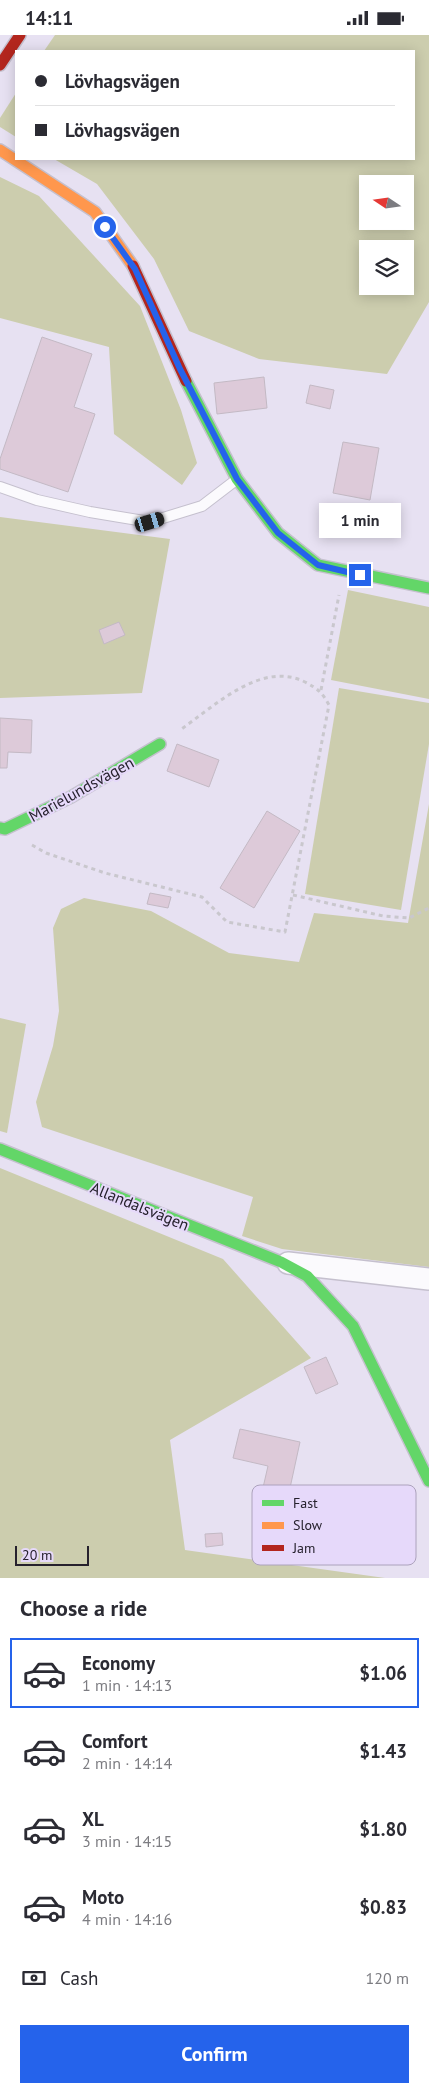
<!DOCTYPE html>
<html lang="en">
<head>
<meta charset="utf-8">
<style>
	body { margin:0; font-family:"PT Sans",sans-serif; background:#f7f7f7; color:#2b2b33; height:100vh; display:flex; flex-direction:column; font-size:19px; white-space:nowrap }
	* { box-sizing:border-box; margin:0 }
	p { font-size:16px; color:#7c7c81 }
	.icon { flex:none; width:28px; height:28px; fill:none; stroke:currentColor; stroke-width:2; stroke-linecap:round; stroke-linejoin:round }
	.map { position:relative; height:1543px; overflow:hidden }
	.sheet { display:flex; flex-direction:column; background:#fff; flex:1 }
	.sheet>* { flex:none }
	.hud { position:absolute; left:15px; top:15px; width:400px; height:110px; border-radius:0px; box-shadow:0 2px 12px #0003; display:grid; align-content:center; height:110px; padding:0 20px; background:#fff }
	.needle { width:32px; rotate:283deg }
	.controls { position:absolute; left:359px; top:140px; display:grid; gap:10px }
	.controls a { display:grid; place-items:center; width:55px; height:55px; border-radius:0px; background:#fff; box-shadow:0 2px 12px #0003; font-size:25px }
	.scale { position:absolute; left:15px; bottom:12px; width:74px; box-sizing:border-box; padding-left:5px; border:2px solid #26212d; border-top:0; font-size:14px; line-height:18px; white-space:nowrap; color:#26212d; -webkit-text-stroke:4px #e6d9fa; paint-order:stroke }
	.end { position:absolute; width:22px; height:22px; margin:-11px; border:6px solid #2563eb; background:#fff; box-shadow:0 0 0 2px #fff }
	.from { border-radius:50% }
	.bubble { position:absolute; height:35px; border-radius:0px; background:#fff; box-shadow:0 2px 12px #0003; font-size:16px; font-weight:700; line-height:35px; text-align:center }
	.car { position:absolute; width:15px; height:30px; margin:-15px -8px; border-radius:6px; box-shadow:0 0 4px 1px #0007; background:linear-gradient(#222 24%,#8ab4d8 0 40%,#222 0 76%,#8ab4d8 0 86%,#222 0) }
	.hud b { display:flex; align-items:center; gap:18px; height:48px; font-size:19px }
	.hud b+b { border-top:1px solid #e1e1e2 }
	.hud i { width:12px; height:12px; background:#2b2b33 }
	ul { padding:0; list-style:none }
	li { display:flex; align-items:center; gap:15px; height:70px; margin:0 10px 8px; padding:0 10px; border:2px solid transparent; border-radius:0px }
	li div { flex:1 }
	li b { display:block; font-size:19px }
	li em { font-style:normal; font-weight:700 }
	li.active { border-color:#2563eb }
	li>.icon { width:45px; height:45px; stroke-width:1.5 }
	h2 { padding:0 20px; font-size:22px; line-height:60px }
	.pay { display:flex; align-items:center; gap:12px; height:55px; padding:0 20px; font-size:19px }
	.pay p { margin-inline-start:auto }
	.primary-button { display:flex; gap:10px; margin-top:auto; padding:10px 20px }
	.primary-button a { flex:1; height:58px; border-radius:0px; background:#2563eb; color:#fff; font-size:20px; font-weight:700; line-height:58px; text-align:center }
	.status { display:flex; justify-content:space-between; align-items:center; height:35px; padding:0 25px; background:#fff; direction:ltr }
	.status svg { height:14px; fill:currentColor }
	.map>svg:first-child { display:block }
	.green { fill:#cccdae; fill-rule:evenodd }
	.building { fill:#ddcad9; stroke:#c3b9c4 }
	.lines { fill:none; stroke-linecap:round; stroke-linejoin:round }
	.lane-casing { stroke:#c5c0ce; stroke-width:12 }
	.street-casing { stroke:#c5c0ce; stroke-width:24 }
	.fast-casing { stroke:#c5c0ce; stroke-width:14 }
	.slow-casing { stroke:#c5c0ce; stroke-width:14 }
	.jam-casing { stroke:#c5c0ce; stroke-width:14 }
	.path { stroke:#c9c7cd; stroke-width:3; stroke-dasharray:4 4; stroke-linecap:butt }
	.lane { stroke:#fbfafd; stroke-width:10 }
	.street { stroke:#fbfafd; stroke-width:21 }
	.fast { stroke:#63d668; stroke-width:11 }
	.slow { stroke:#ff974d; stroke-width:11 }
	.jam { stroke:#b3261e; stroke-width:11 }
	.route { stroke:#2563eb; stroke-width:6 }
	.labels { text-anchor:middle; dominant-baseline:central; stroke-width:4; stroke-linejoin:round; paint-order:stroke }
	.street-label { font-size:16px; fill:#26212d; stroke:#e6d9fa }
	.key { fill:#e6d9fa; stroke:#aca2bc; stroke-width:1 }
	.key-label { font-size:14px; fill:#26212d }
</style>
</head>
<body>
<div class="status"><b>14:11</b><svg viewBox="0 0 49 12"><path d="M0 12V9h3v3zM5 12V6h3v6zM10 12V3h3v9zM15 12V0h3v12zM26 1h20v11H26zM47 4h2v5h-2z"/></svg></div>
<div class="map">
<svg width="429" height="1543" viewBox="0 0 429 1543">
	<rect width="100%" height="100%" fill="#e7e1f2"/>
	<g class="green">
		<path d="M55,0H429V267L387,339L259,324L189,296L154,224L97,149L54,124H414V16H44ZM368,149H405V186H368ZM368,214H405V251H368Z"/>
		<path d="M16,58V102L0,92V83Z"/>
		<path d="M0,142L39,161L140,271L181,375L197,428L182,450L114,399L109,312L0,283Z"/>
		<path d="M0,482L170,504L142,658L0,663Z"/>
		<path d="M348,555L429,572V664L331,645Z"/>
		<path d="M339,653L429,668V709L401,875L305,859Z"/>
		<path d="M429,769V1232L282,1214L242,1201L253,1162L42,1092L36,1067L53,1011L59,976L53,893L61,874L84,863L151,876L229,918L299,927L314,878L408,888Z"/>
		<path d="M0,983L26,989L7,1098L0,1096Z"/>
		<path d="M0,1133L223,1224L311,1323L170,1405L185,1515L385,1543H0Z"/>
	</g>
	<g class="building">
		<path d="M42,302L92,319L74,372L95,379L68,457L0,434V424Z"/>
		<path d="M264,342L267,373L217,379L214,348Z"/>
		<path d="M310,350L334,355L330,374L306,368Z"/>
		<path d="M343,407L379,413L370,465L333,458Z"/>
		<path d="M119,587L125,600L104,609L99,595Z"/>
		<path d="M0,683L32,685L31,718L8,717L7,733H0Z"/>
		<path d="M177,709L219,725L209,752L167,736Z"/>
		<path d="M267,776L300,796L254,873L220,853Z"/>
		<path d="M150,858L171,862L168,873L147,869Z"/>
		<path d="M326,1322L338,1349L316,1359L304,1332Z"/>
		<path d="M240,1394L300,1407L285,1476L259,1470L268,1431L233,1423Z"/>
		<path d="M222,1498L223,1510L206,1512L205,1499Z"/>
	</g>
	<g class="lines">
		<defs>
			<path id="lane" d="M0,452L37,465L90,477L150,487L202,471L236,445"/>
			<path id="street" d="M288,1228L429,1244"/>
			<g id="fast">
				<path d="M186,346L237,444L278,498L318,530L429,553"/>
				<path d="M0,793L5,794L71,762L160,709"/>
				<path d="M0,1114L281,1227L307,1241L353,1291L429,1446"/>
			</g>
			<path id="slow" d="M0,115L95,177L133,231"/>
			<g id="jam">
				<path d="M0,30L20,0"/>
				<path d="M133,231L186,346"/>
			</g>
		</defs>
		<use href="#lane" class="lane-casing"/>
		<use href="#street" class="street-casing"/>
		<use href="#fast" class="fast-casing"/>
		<use href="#slow" class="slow-casing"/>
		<use href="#jam" class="jam-casing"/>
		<g class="path">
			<path d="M321,655L339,560"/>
			<path d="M32,810L46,818L105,838L202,862L227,887L285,897L329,670C322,657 318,654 305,647C261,625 215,671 180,695"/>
			<path d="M293,860L383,881L409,883L429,873"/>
		</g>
		<use href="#lane" class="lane"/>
		<use href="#street" class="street"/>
		<use href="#fast" class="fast"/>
		<use href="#slow" class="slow"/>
		<use href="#jam" class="jam"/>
	</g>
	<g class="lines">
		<path class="route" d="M105,192L135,234L180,334L237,444L278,498L318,530L360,540"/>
	</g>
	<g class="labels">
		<g class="street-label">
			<text transform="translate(81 754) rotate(-29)">Marielundsvägen</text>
			<text transform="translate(140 1171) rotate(22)">Allandalsvägen</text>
		</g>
	</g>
	<rect x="252" y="1450" width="164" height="80" rx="8" class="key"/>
	<rect x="262" y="1465" width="22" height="6" fill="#63d668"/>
	<rect x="262" y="1487" width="22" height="7" fill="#ff974d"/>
	<rect x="262" y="1510" width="22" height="6" fill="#b3261e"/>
	<g class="key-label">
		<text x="293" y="1473">Fast</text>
		<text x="293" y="1495">Slow</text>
		<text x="293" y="1518">Jam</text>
	</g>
</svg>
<div class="controls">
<a><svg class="needle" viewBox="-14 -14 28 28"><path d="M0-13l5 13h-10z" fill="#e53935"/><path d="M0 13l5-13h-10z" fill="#7c7c81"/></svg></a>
<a><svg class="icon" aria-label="layers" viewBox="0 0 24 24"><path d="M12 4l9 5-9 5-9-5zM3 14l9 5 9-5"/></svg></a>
</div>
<div class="scale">20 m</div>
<i class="end from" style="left:105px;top:192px"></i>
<i class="end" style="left:360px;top:540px"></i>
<div class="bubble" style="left:319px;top:468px;width:82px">1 min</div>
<i class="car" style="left:150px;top:487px;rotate:73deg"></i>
<div class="hud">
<b><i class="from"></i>Lövhagsvägen</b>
<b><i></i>Lövhagsvägen</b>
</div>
</div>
<section class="sheet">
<h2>Choose a ride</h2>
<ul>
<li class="active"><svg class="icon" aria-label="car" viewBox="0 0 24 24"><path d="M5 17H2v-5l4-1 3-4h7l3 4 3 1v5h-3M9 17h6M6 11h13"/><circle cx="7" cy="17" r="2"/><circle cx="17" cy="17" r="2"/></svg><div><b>Economy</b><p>1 min · 14:13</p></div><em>$1.06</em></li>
<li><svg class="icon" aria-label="car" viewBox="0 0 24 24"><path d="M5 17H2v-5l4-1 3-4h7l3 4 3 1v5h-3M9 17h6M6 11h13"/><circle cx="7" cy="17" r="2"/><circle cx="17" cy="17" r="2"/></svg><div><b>Comfort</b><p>2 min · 14:14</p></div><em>$1.43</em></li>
<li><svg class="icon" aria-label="car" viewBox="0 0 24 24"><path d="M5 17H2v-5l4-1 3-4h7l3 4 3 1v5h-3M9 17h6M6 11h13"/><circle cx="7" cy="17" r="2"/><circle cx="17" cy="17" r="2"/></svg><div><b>XL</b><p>3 min · 14:15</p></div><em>$1.80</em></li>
<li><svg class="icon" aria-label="car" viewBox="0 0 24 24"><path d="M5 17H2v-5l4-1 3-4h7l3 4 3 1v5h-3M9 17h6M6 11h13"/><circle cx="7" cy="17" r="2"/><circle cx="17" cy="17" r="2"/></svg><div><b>Moto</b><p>4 min · 14:16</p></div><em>$0.83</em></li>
</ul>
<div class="pay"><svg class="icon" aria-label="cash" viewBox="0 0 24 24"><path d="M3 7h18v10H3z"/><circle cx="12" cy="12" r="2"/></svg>Cash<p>120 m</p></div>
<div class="primary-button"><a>Confirm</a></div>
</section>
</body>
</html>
